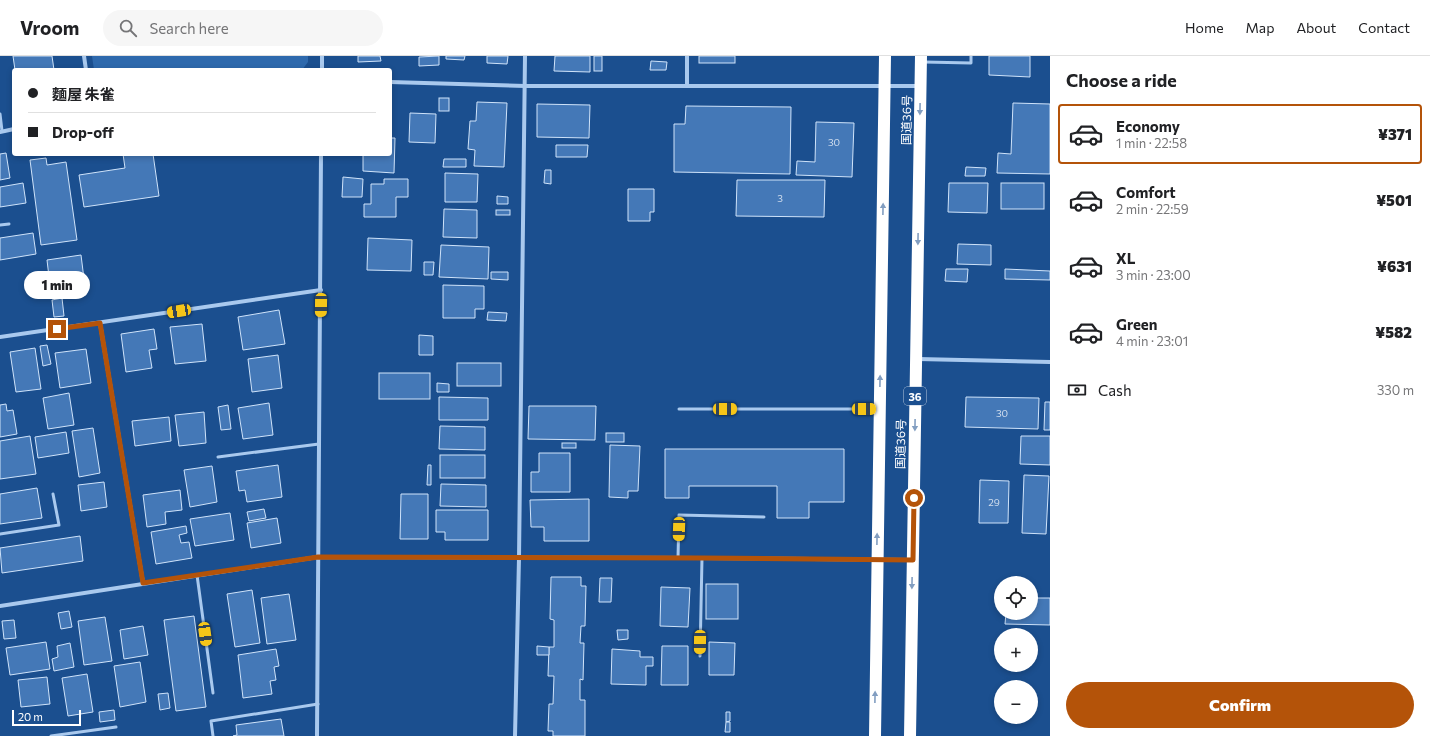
<!DOCTYPE html>
<html lang="en">
<head>
<meta charset="utf-8">
<style>
	body { margin:0; font-family:Commissioner,"Noto Sans JP",sans-serif; background:#f6f6f6; color:#202124; height:100vh; display:flex; flex-direction:column; font-size:15px; white-space:nowrap }
	* { box-sizing:border-box; margin:0 }
	p { font-size:13px; color:#757577 }
	.icon { flex:none; width:22px; height:22px; fill:none; stroke:currentColor; stroke-width:2; stroke-linecap:round; stroke-linejoin:round }
	.map { position:relative; flex:1; overflow:hidden }
	.side { display:flex; flex-direction:column; background:#fff; width:380px }
	.side>* { flex:none }
	.top-card { position:absolute; left:12px; top:12px; width:380px; height:88px; border-radius:4px; box-shadow:0 2px 6px #0003; display:grid; align-content:center; height:88px; padding:0 16px; background:#fff }
	.controls { position:absolute; left:994px; top:520px; display:grid; gap:8px }
	.controls a { display:grid; place-items:center; width:44px; height:44px; border-radius:50%; background:#fff; box-shadow:0 2px 6px #0003; font-size:20px }
	.scale { position:absolute; left:12px; bottom:10px; width:69px; box-sizing:border-box; padding-left:4px; border:2px solid #fff; border-top:0; font-size:11px; line-height:14px; white-space:nowrap; color:#fff; -webkit-text-stroke:3px #1b4f8f; paint-order:stroke }
	.end { position:absolute; width:18px; height:18px; margin:-9px; border:5px solid #b45309; background:#fff; box-shadow:0 0 0 2px #fff }
	.from { border-radius:50% }
	.bubble { position:absolute; height:28px; border-radius:14px; background:#fff; box-shadow:0 2px 6px #0003; font-size:13px; font-weight:800; line-height:28px; text-align:center }
	.car { position:absolute; width:12px; height:24px; margin:-12px -6px; border-radius:5px; box-shadow:0 0 3px 1px #0007; background:linear-gradient(#f5c518 24%,#345 0 40%,#f5c518 0 76%,#345 0 86%,#f5c518 0) }
	.top-card b { display:flex; align-items:center; gap:14px; height:38px; font-size:15px }
	.top-card b+b { border-top:1px solid #e0e0e0 }
	.top-card i { width:10px; height:10px; background:#202124 }
	ul { padding:0; list-style:none }
	li { display:flex; align-items:center; gap:12px; height:60px; margin:0 8px 6px; padding:0 8px; border:2px solid transparent; border-radius:4px }
	li div { flex:1 }
	li b { display:block; font-size:15px }
	li em { font-style:normal; font-weight:800 }
	li.on { border-color:#b45309 }
	li>.icon { width:36px; height:36px; stroke-width:1.5 }
	h2 { padding:0 16px; font-size:18px; line-height:48px }
	.pay { display:flex; align-items:center; gap:10px; height:44px; padding:0 16px; font-size:15px }
	.pay p { margin-inline-start:auto }
	.action { display:flex; gap:8px; margin-top:auto; padding:8px 16px }
	.action a { flex:1; height:46px; border-radius:24px; background:#b45309; color:#fff; font-size:16px; font-weight:800; line-height:46px; text-align:center }
	header { display:flex; align-items:center; gap:24px; box-sizing:border-box; height:56px; padding:0 20px; background:#fff; border-bottom:1px solid #e0e0e0 }
	header strong { font-size:19px }
	nav { display:flex; gap:22px; margin-inline-start:auto; font-size:14px }
	.search { width:280px; height:36px; background:#f6f6f6; display:flex; align-items:center; gap:10px; box-sizing:border-box; padding:0 14px; border-radius:22px; color:#757577; font-size:15px }
	main { display:flex; flex:1; min-height:0 }
	.map>svg:first-child { display:block }
	.green { fill:#2e69ad }
	.building { fill:#4478b7; stroke:#cfe3fa }
	.lines { fill:none; stroke-linecap:round; stroke-linejoin:round }
	.lane { stroke:#a9c9ee; stroke-width:3 }
	.street { stroke:#a9c9ee; stroke-width:4 }
	.highway { stroke:#fff; stroke-width:12 }
	.oneway { fill:#829ec1 }
	.route { stroke:#b45309; stroke-width:5 }
	.labels { text-anchor:middle; dominant-baseline:central; stroke-width:3; stroke-linejoin:round; paint-order:stroke }
	.number-label { font-size:10px; fill:#d0dded }
	.shield { fill:#1b4f8f; stroke:#bbcadd; stroke-width:1 }
	.shield-label { font-size:11px; font-weight:bold; fill:#fff }
	.street-label { font-size:12px; fill:#fff; stroke:#1b4f8f }
</style>
</head>
<body>
<header>
<strong>Vroom</strong>
<div class="search"><svg class="icon" aria-label="search" viewBox="0 0 24 24"><circle cx="10" cy="10" r="6"/><path d="M15 15l6 6"/></svg>Search here</div>
<nav><a>Home</a><a>Map</a><a>About</a><a>Contact</a></nav>
</header>
<main>
<div class="map">
<svg width="1050" height="680" viewBox="0 0 1050 680">
	<rect width="100%" height="100%" fill="#1b4f8f"/>
	<path class="green" d="M92,0H308V6L302,14H94Z"/>
	<g class="building">
		<path d="M13,0H52L54,14H15Z"/>
		<path d="M358,0H380L381,5L358,6Z"/>
		<path d="M439,0V9L419,10V1Z"/>
		<path d="M446,0H465L464,4L446,3Z"/>
		<path d="M487,0H508L507,8L487,7Z"/>
		<path d="M555,0H590V16L554,15Z"/>
		<rect x="594" y="0" width="8" height="15"/>
		<rect x="699" y="0" width="36" height="7"/>
		<path d="M989,0H1030V21L989,19Z"/>
		<path d="M651,5L667,6L666,14H650Z"/>
		<rect x="439" y="42" width="10" height="13"/>
		<path d="M477,46L507,47L504,111L474,110L475,94L468,93L470,65H476Z"/>
		<path d="M1013,47L1050,48V118L997,117L998,97L1011,98Z"/>
		<path d="M537,48L590,49L589,82L537,81Z"/>
		<path d="M686,50L791,51L790,118L674,116V68H685Z"/>
		<path d="M410,57L436,58L435,87L409,86Z"/>
		<path d="M816,66L854,67L852,121L796,119L797,105L815,106Z"/>
		<path d="M390,82H395L394,117L363,115V98H390Z"/>
		<path d="M556,89H588L587,101H556Z"/>
		<path d="M6,97L10,122L0,124V98Z"/>
		<path d="M123,98H153L159,140L84,151L79,119L125,112Z"/>
		<path d="M46,102L47,109L66,106L77,184L41,189L30,104Z"/>
		<path d="M444,103H466V111H443Z"/>
		<path d="M966,111L986,112L985,120H965Z"/>
		<path d="M545,114H551V128L544,127Z"/>
		<path d="M445,117L478,118L477,146H445Z"/>
		<path d="M343,121L363,123L362,141H342Z"/>
		<path d="M384,123H408V141H396V161H364V148H371V128H384Z"/>
		<path d="M737,124H825L824,161L736,160Z"/>
		<path d="M23,127L26,147L0,151V131Z"/>
		<path d="M949,127H988L987,157L948,156Z"/>
		<rect x="1001" y="127" width="43" height="26"/>
		<path d="M628,133H654V156H650V165H628Z"/>
		<path d="M497,140L508,141V148H497Z"/>
		<path d="M444,153L477,154V182L443,181Z"/>
		<rect x="496" y="154" width="14" height="5"/>
		<path d="M33,177L36,198L0,204V182Z"/>
		<path d="M368,182L412,184L411,215L367,214Z"/>
		<path d="M958,188L991,189V209L957,208Z"/>
		<path d="M441,189L489,191L488,223L439,221Z"/>
		<path d="M81,199L86,239L71,240V235L51,238L47,204Z"/>
		<path d="M424,206H434L433,219H424Z"/>
		<path d="M946,213H968L967,226L945,225Z"/>
		<path d="M1005,213L1050,215V224L1005,223Z"/>
		<path d="M491,216H508V224L491,223Z"/>
		<path d="M443,229L484,230V253H475V262H443Z"/>
		<path d="M62,242L64,260L54,261L52,244Z"/>
		<path d="M279,254L285,288L243,294L238,261Z"/>
		<path d="M488,256L507,257L506,265L487,264Z"/>
		<path d="M202,268L206,305L175,308L170,271Z"/>
		<path d="M154,273L157,293L149,294L152,312L126,316L121,278Z"/>
		<path d="M419,279L433,280V299H419Z"/>
		<path d="M47,289L51,308L43,310L40,290Z"/>
		<path d="M35,292L41,333L16,336L10,296Z"/>
		<path d="M86,293L91,327L60,332L55,297Z"/>
		<path d="M278,299L282,332L252,336L248,303Z"/>
		<rect x="457" y="307" width="44" height="23"/>
		<rect x="379" y="317" width="51" height="26"/>
		<path d="M437,327L449,328V336H437Z"/>
		<path d="M69,337L74,369L48,373L43,342Z"/>
		<path d="M439,341L488,342V364H439Z"/>
		<path d="M966,341L1039,342L1038,373L965,371Z"/>
		<path d="M1045,346H1050V374H1044Z"/>
		<path d="M269,347L273,379L243,383L238,352Z"/>
		<path d="M6,348L7,355L13,354L17,378L0,381V349Z"/>
		<path d="M228,349L231,373L221,374L218,351Z"/>
		<path d="M529,350H596L595,384L528,383Z"/>
		<path d="M204,356L206,387L179,390L175,359Z"/>
		<path d="M169,361L171,385L135,390L132,365Z"/>
		<path d="M440,370L485,371V394L439,393Z"/>
		<path d="M93,372L100,417L79,421L72,375Z"/>
		<path d="M66,376L69,397L38,402L35,381Z"/>
		<rect x="606" y="377" width="18" height="9"/>
		<path d="M30,380L36,418L0,423V385Z"/>
		<path d="M1021,380H1050V409L1020,408Z"/>
		<rect x="562" y="387" width="14" height="5"/>
		<path d="M610,389L640,390L638,435H628V442L609,441Z"/>
		<path d="M665,393H844V446H809V462H777V430H689V442H665Z"/>
		<path d="M539,397H570V436H531V416H539Z"/>
		<rect x="440" y="399" width="45" height="23"/>
		<path d="M278,409L282,441L247,446L245,434L239,435L236,415Z"/>
		<path d="M428,409H431V429H427Z"/>
		<path d="M212,410L217,446L190,451L184,414Z"/>
		<path d="M1024,419L1049,420L1046,478L1022,477Z"/>
		<path d="M980,424L1009,425L1008,467H979Z"/>
		<path d="M104,426L107,451L81,455L78,429Z"/>
		<path d="M441,428L486,429V451L440,450Z"/>
		<path d="M37,432L42,462L0,468V438Z"/>
		<path d="M180,434L182,454L165,456L166,468L147,471L143,439Z"/>
		<path d="M401,438H428V483H400Z"/>
		<path d="M589,443V485H544V471H531L530,444Z"/>
		<path d="M264,453L266,462L249,465L247,456Z"/>
		<path d="M436,454H488V484H445V476H436Z"/>
		<path d="M230,457L234,484L195,490L190,463Z"/>
		<path d="M277,462L281,487L251,492L247,467Z"/>
		<path d="M186,470L187,477L179,479L181,487L189,486L192,502L156,508L151,476Z"/>
		<path d="M80,480L83,505L2,517L0,492Z"/>
		<path d="M551,521H581V530H586L585,570H581L580,587H584L583,624L580,623V644H585V680H553V675H548L549,648H553L554,620H548L549,591H554V564L550,563Z"/>
		<path d="M600,522H612L611,546H599Z"/>
		<rect x="706" y="528" width="32" height="35"/>
		<path d="M661,531L690,532L688,571L660,570Z"/>
		<path d="M252,534L260,587L235,591L227,538Z"/>
		<path d="M289,538L296,584L267,588L261,542Z"/>
		<path d="M1031,542H1050V569L1005,568L1006,557H1031Z"/>
		<path d="M69,555L72,571L61,573L58,557Z"/>
		<path d="M194,560L206,651L176,655L164,564Z"/>
		<path d="M105,561L112,605L84,609L78,565Z"/>
		<path d="M14,564L16,582L4,583L2,565Z"/>
		<path d="M143,570L148,599L124,603L120,574Z"/>
		<path d="M617,574H628V583L618,584Z"/>
		<path d="M46,586L50,613L10,619L6,592Z"/>
		<path d="M709,586L735,587L734,619H709Z"/>
		<path d="M70,587L74,611L54,615L52,603L58,601L57,590Z"/>
		<path d="M537,590L549,591V599H537Z"/>
		<path d="M662,590H688V629H661Z"/>
		<path d="M276,593L279,610L274,611L276,624L270,625L272,638L243,642L238,599Z"/>
		<path d="M612,593L640,595V601H653V610H646V629L611,628Z"/>
		<path d="M140,606L146,646L120,651L114,610Z"/>
		<path d="M87,618L93,656L68,660L62,622Z"/>
		<path d="M47,621L50,648L21,651L18,624Z"/>
		<path d="M168,637L170,652L160,654L158,638Z"/>
		<path d="M114,654L115,664L100,666L99,656Z"/>
		<path d="M726,656H730V665L726,666Z"/>
		<path d="M281,663L284,680H233L237,679L236,669Z"/>
		<path d="M726,666H730V676H725Z"/>
	</g>
	<g class="lines">
		<g class="lane">
			<path d="M924,6L971,7V0"/>
			<path d="M0,58L2,75"/>
			<path d="M0,169L9,168"/>
			<path d="M679,353H877"/>
			<path d="M218,401L319,388"/>
			<path d="M0,478L59,469L53,438"/>
			<path d="M678,502L679,459L764,461"/>
			<path d="M197,519L213,637"/>
			<path d="M700,600L702,502"/>
			<path d="M51,680L116,671"/>
			<path d="M213,680L211,665L318,648"/>
		</g>
		<g class="street">
			<path d="M84,0L86,14"/>
			<path d="M322,14V0"/>
			<path d="M390,26L525,30H920"/>
			<path d="M687,30V0"/>
			<path d="M0,76L14,73"/>
			<path d="M100,267L143,527"/>
			<path d="M0,281L321,234"/>
			<path d="M918,303L1050,306"/>
			<path d="M0,550L318,501L702,502L912,504"/>
			<path d="M317,680L321,98"/>
			<path d="M515,680L519,502L525,0"/>
		</g>
		<g class="highway">
			<path d="M875,680L885,0"/>
			<path d="M910,680L921,0"/>
		</g>
	</g>
	<defs><path id="oneway-solid" d="M-6-.8H1V-3.2L6.5 0L1 3.2V.8H-6Z"/></defs>
	<g class="oneway">
		<use href="#oneway-solid" transform="translate(920 53) rotate(91)"/>
		<use href="#oneway-solid" transform="translate(883 153) rotate(-89)"/>
		<use href="#oneway-solid" transform="translate(918 183) rotate(91)"/>
		<use href="#oneway-solid" transform="translate(880 325) rotate(-89)"/>
		<use href="#oneway-solid" transform="translate(915 369) rotate(91)"/>
		<use href="#oneway-solid" transform="translate(877 483) rotate(-89)"/>
		<use href="#oneway-solid" transform="translate(912 527) rotate(91)"/>
		<use href="#oneway-solid" transform="translate(875 641) rotate(-89)"/>
	</g>
	<g class="lines">
		<path class="route" d="M57,273L100,267L143,527L318,501L702,502L913,504L914,442"/>
	</g>
	<g class="labels">
		<g class="number-label">
			<text x="834" y="86">30</text>
			<text x="780" y="142">3</text>
			<text x="1002" y="357">30</text>
			<text x="994" y="446">29</text>
		</g>
		<rect class="shield" x="904" y="331" width="22" height="18" rx="3"/>
		<g class="shield-label">
			<text x="915" y="340">36</text>
		</g>
		<g class="street-label">
			<text transform="translate(906 64) rotate(-89)">国道36号</text>
			<text transform="translate(900 388) rotate(-89)">国道36号</text>
		</g>
	</g>
</svg>
<div class="controls">
<a><svg class="icon" aria-label="locate" viewBox="0 0 24 24"><circle cx="12" cy="12" r="6"/><path d="M12 2v4M12 18v4M2 12h4M18 12h4"/></svg></a>
<a>+</a>
<a>−</a>
</div>
<div class="scale">20 m</div>
<i class="end from" style="left:914px;top:442px"></i>
<i class="end" style="left:57px;top:273px"></i>
<div class="bubble" style="left:24px;top:215px;width:66px">1 min</div>
<i class="car" style="left:321px;top:249px;rotate:181deg"></i>
<i class="car" style="left:179px;top:255px;rotate:261deg"></i>
<i class="car" style="left:725px;top:353px;rotate:90deg"></i>
<i class="car" style="left:864px;top:353px;rotate:90deg"></i>
<i class="car" style="left:679px;top:473px;rotate:182deg"></i>
<i class="car" style="left:205px;top:578px;rotate:172deg"></i>
<i class="car" style="left:700px;top:586px;rotate:181deg"></i>
<div class="top-card">
<b><i class="from"></i>麵屋 朱雀</b>
<b><i></i>Drop-off</b>
</div>
</div>
<section class="side">
<h2>Choose a ride</h2>
<ul>
<li class="on"><svg class="icon" aria-label="car" viewBox="0 0 24 24"><path d="M5 17H2v-5l4-1 3-4h7l3 4 3 1v5h-3M9 17h6M6 11h13"/><circle cx="7" cy="17" r="2"/><circle cx="17" cy="17" r="2"/></svg><div><b>Economy</b><p>1 min · 22:58</p></div><em>¥371</em></li>
<li><svg class="icon" aria-label="car" viewBox="0 0 24 24"><path d="M5 17H2v-5l4-1 3-4h7l3 4 3 1v5h-3M9 17h6M6 11h13"/><circle cx="7" cy="17" r="2"/><circle cx="17" cy="17" r="2"/></svg><div><b>Comfort</b><p>2 min · 22:59</p></div><em>¥501</em></li>
<li><svg class="icon" aria-label="car" viewBox="0 0 24 24"><path d="M5 17H2v-5l4-1 3-4h7l3 4 3 1v5h-3M9 17h6M6 11h13"/><circle cx="7" cy="17" r="2"/><circle cx="17" cy="17" r="2"/></svg><div><b>XL</b><p>3 min · 23:00</p></div><em>¥631</em></li>
<li><svg class="icon" aria-label="car" viewBox="0 0 24 24"><path d="M5 17H2v-5l4-1 3-4h7l3 4 3 1v5h-3M9 17h6M6 11h13"/><circle cx="7" cy="17" r="2"/><circle cx="17" cy="17" r="2"/></svg><div><b>Green</b><p>4 min · 23:01</p></div><em>¥582</em></li>
</ul>
<div class="pay"><svg class="icon" aria-label="cash" viewBox="0 0 24 24"><path d="M3 7h18v10H3z"/><circle cx="12" cy="12" r="2"/></svg>Cash<p>330 m</p></div>
<div class="action"><a>Confirm</a></div>
</section>
</main>
</body>
</html>
